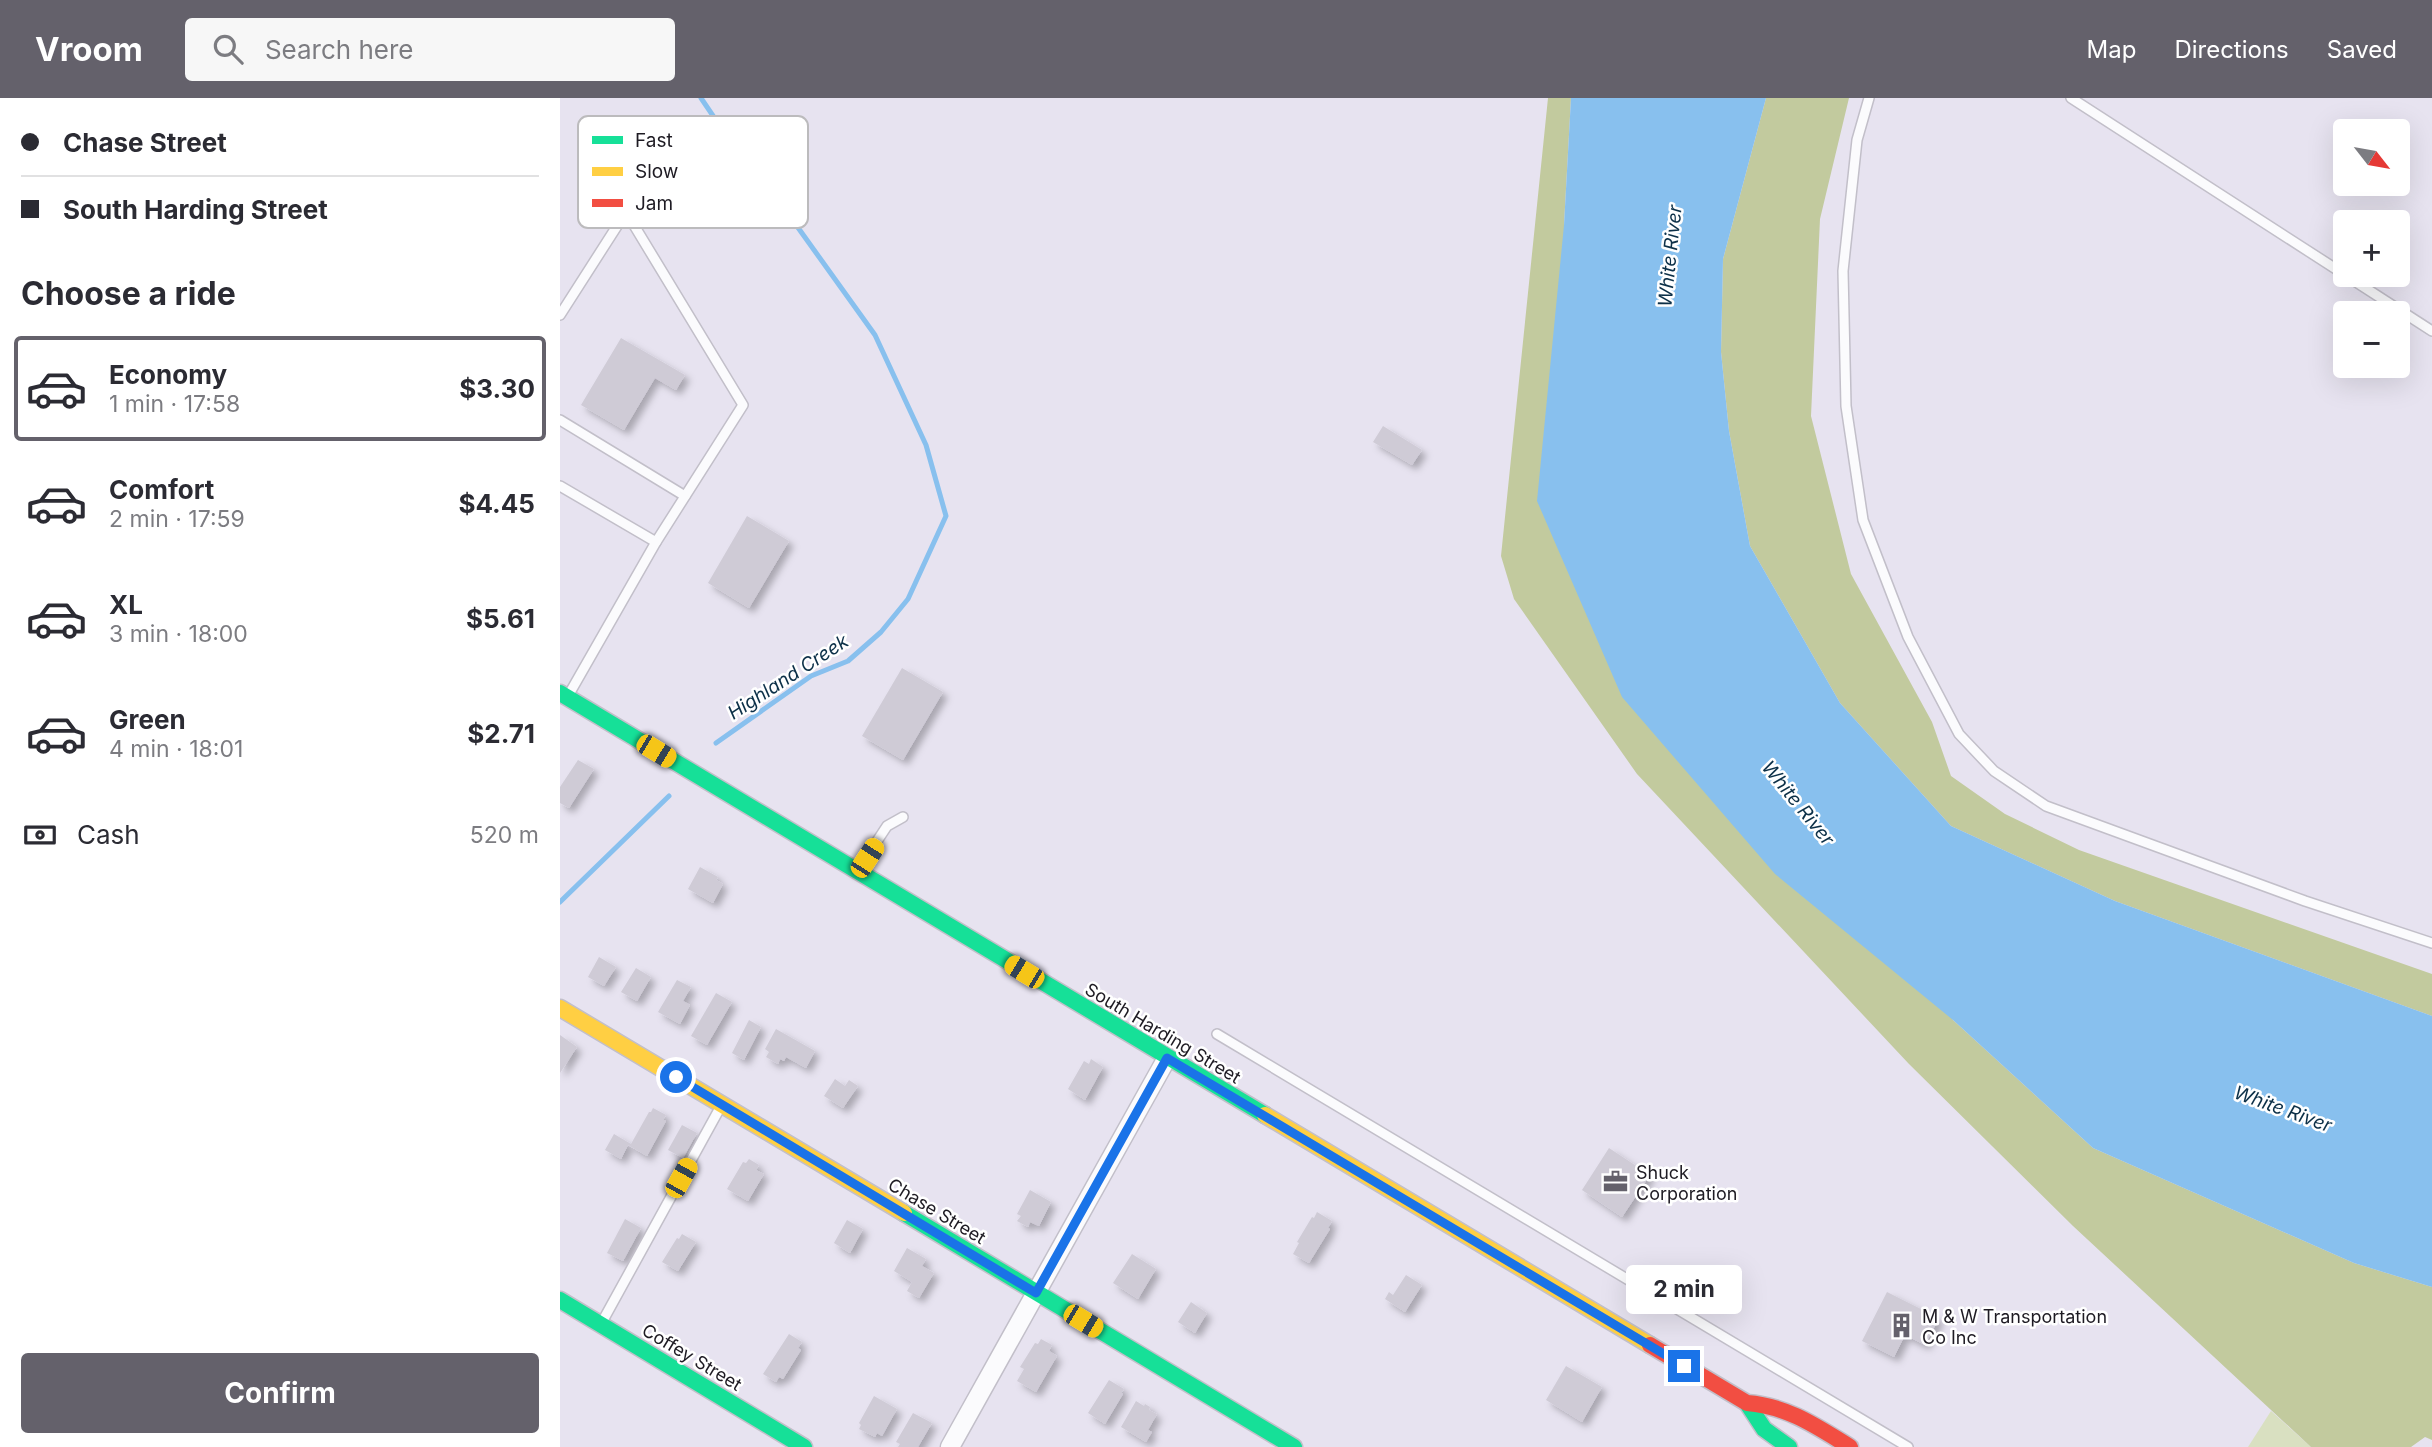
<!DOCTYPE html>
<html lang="en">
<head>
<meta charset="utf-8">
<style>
	body { margin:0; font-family:Inter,sans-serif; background:#f7f7f7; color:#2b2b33; height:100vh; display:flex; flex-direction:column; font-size:26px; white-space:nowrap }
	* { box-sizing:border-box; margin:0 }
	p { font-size:23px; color:#7c7c81 }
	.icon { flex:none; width:38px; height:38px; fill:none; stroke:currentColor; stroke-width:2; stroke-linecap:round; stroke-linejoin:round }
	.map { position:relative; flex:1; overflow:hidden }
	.details { display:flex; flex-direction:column; background:#fff; width:560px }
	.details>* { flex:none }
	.top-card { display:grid; align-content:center; height:154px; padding:0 21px; background:#fff }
	.needle { width:46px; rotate:121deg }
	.tools { position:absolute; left:1773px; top:21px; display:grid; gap:14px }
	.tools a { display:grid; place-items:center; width:77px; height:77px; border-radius:7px; background:#fff; box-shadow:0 7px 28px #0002; font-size:35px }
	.end { position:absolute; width:32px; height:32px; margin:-16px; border:9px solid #1a73e8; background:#fff; box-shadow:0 0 0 4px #fff }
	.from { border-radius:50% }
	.bubble { position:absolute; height:49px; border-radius:7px; background:#fff; box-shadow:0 7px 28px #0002; font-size:23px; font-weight:700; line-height:49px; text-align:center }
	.car { position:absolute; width:21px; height:42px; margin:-21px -10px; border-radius:9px; box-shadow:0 0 5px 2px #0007; background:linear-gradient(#f5c518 24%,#345 0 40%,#f5c518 0 76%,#345 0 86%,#f5c518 0) }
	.top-card b { display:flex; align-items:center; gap:24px; height:66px; font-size:26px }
	.top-card b+b { border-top:2px solid #e1e1e2 }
	.top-card i { width:18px; height:18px; background:#2b2b33 }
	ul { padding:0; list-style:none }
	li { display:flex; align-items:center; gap:21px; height:105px; margin:0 14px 10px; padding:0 7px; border:4px solid transparent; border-radius:7px }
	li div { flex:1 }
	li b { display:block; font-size:26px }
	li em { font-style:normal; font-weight:700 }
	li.active { border-color:#64616b }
	li>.icon { width:63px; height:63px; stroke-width:1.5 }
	h2 { padding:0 21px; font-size:32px; line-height:84px }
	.pay { display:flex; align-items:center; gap:18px; height:77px; padding:0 21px; font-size:26px }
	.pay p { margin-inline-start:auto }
	.cta { display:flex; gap:14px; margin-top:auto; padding:14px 21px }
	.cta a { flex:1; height:80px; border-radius:7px; background:#64616b; color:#fff; font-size:28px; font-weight:700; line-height:80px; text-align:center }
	header { display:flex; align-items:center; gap:42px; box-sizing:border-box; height:98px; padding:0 35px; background:#64616b; color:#fff }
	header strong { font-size:33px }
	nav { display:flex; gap:38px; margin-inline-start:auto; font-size:24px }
	.search { width:490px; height:63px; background:#f7f7f7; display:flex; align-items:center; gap:18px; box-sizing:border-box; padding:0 24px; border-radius:7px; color:#7c7c81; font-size:26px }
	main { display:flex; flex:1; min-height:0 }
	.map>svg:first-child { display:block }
	.green { fill:#d9e0c1 }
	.forest { fill:#c2ca9e }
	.water { fill:#88c0ee }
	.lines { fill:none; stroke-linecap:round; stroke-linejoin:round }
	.stream { stroke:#88c0ee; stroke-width:5 }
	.building { fill:#cfcbd6; filter:url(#shadow) }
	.lane-casing { stroke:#c2bfc9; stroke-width:12 }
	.street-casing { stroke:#c2bfc9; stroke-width:21 }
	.fast-casing { stroke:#c2bfc9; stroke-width:19 }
	.slow-casing { stroke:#c2bfc9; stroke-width:19 }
	.jam-casing { stroke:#c2bfc9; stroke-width:19 }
	.lane { stroke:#fbfbfd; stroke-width:9 }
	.street { stroke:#fbfbfd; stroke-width:18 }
	.fast { stroke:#16e098; stroke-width:16 }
	.slow { stroke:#ffcf43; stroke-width:16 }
	.jam { stroke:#f24e42; stroke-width:16 }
	.route { stroke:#1a73e8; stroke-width:9 }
	.labels { text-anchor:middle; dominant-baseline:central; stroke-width:5; stroke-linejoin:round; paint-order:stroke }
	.street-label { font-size:18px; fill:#1e1b23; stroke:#fff }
	.poi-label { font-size:18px; fill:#1e1b23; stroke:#fff; text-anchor:start }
	.water-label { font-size:19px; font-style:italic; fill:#0c3048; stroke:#fff }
	.key { fill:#fff; stroke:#bcbbbd; stroke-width:2 }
	.key-label { font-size:19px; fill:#1e1b23 }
</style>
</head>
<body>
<header>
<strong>Vroom</strong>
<div class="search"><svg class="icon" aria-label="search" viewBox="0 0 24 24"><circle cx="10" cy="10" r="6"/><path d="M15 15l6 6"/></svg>Search here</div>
<nav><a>Map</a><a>Directions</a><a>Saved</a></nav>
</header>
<main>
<section class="details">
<div class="top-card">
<b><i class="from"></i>Chase Street</b>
<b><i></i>South Harding Street</b>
</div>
<h2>Choose a ride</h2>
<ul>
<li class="active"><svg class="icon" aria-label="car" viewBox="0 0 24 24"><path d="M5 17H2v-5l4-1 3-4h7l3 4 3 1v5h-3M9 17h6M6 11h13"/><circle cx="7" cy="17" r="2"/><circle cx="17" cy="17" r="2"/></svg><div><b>Economy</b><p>1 min · 17:58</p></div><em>$3.30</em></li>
<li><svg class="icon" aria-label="car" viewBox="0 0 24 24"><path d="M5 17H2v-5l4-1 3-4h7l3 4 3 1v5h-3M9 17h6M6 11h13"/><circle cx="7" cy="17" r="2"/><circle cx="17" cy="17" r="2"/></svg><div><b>Comfort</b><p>2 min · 17:59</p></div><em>$4.45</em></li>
<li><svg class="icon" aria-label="car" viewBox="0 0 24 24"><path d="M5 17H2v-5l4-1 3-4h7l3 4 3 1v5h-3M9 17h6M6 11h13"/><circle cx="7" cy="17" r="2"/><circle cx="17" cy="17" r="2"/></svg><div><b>XL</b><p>3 min · 18:00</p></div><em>$5.61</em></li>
<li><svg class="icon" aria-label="car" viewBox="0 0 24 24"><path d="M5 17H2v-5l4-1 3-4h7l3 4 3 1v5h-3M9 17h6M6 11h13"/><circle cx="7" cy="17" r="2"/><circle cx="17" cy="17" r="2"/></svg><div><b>Green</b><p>4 min · 18:01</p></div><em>$2.71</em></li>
</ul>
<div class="pay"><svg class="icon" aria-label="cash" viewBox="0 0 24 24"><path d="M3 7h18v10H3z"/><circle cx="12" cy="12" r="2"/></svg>Cash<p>520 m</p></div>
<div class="cta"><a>Confirm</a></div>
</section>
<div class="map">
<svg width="1872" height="1349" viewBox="0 0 1872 1349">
	<defs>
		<filter id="shadow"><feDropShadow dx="5" dy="5" stdDeviation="3.5" flood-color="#0004"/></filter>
	</defs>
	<rect width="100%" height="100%" fill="#e7e3f0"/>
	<path class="green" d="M1711,1313L1751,1349H1688Z"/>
	<g class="forest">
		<path d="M988,0H1011L1004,127L1393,922L1533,1050L1794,1165L1872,1189V1342L1865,1339L1851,1349H1751L1513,1128L1349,966L1077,676L954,501L941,458Z"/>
		<path d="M1206,0H1289L1260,121L1251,318L1291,476L1372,624L1391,678L1445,716L1519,752L1872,876V918L1555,803L1391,728L1280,605L1190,448L1169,333L1161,254L1163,161Z"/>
	</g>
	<path class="water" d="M1011,0H1206L1163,161L1161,254L1169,333L1190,448L1280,605L1391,728L1555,803L1872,918V1189L1794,1165L1533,1050L1393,922L1215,776L1062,599L977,403L1004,127Z"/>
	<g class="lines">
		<g class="stream">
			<path d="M141,0L189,71L239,131L315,237L366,347L386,418L348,501L321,534L288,563L251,578L156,645"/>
			<path d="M0,804L109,698"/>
		</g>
	</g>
	<g class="building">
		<path d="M61,240L125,277L116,292L95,280L64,332L21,307Z"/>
		<path d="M823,328L862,352L852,367L813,344Z"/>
		<path d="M187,418L229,443L189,510L148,485Z"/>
		<path d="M342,570L383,594L343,662L302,638Z"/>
		<path d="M18,662L34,671L9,710L0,705V689Z"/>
		<path d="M140,769L158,779L156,782L163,786L153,805L128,791Z"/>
		<path d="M39,859L56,869L44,888L28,879Z"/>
		<path d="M76,870L91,879L77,903L61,894Z"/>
		<path d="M117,882L131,889L123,903L130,907L120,926L98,914Z"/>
		<path d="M156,895L172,904L147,947L131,938Z"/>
		<path d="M189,922L201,929L184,962L172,955Z"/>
		<path d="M216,931L255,953L246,970L226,959L224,963L220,961L218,966L206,959L209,954L205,951Z"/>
		<path d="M0,937L17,949L0,975Z"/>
		<path d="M531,961L543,969L525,1002L508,991L524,963L529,966Z"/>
		<path d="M275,981L285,988L289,982L298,988L283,1010L264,998Z"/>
		<path d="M93,1010L106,1017L103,1022L106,1023L87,1058L68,1047L61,1061L45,1052L54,1036L71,1046L89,1014H91Z"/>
		<path d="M122,1027L137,1035L123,1060L108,1052Z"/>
		<path d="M1049,1050L1090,1077L1062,1119L1022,1092Z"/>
		<path d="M189,1061L199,1067L196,1072L204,1076L188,1103L167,1091L183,1064L186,1065Z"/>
		<path d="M470,1092L491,1104L479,1128L470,1124L468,1129L457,1123L461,1118L457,1116Z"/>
		<path d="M757,1114L772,1123L768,1130L770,1131L749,1165L733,1156L739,1145L737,1144L752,1119L754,1120Z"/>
		<path d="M65,1121L81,1130L63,1163L47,1155Z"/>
		<path d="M287,1122L303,1131L290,1155L274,1145Z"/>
		<path d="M122,1136L136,1144L118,1173L102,1164L117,1140L119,1141Z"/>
		<path d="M347,1150L366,1161L362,1168L374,1175L359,1200L347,1193L352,1184L334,1173Z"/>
		<path d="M572,1156L596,1171L578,1201L553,1185Z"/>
		<path d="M846,1177L862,1187L845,1214L825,1201L829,1194L833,1197Z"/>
		<path d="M1327,1194L1379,1220L1365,1247L1345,1237L1334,1259L1302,1243Z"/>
		<path d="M631,1204L647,1215L635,1235L618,1224Z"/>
		<path d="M229,1236L242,1244L238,1250L241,1252L223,1281L219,1279L216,1284L203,1276Z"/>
		<path d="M481,1241L492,1247L489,1253L497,1258L476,1294L457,1283L464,1271L460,1269L475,1245L478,1246Z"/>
		<path d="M1006,1268L1042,1289L1022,1324L986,1302Z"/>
		<path d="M549,1282L564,1291L561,1295L563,1296L545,1326L528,1315Z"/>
		<path d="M314,1298L337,1311L322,1338L317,1335L315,1339L299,1331L301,1327L299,1325Z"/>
		<path d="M576,1303L584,1308L585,1306L590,1309L589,1312L597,1316L588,1332L592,1334L586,1344L561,1329Z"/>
		<path d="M353,1315L372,1325L358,1349H338L340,1346L336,1344Z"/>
	</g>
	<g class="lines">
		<defs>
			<g id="lane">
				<path d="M1309,0L1297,42L1283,173L1286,308L1303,422L1348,539L1399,636L1434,673L1486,708L1745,803L1872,845"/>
				<path d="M1511,0L1872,233"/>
				<path d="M0,217L66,114L183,307L96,444L8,598"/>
				<path d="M0,322L125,398"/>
				<path d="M0,388L96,444"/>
				<path d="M298,772L327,728L343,719"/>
				<path d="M657,936L1348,1349"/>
				<path d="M41,1226L161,1008"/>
			</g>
			<path id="street" d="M390,1349L607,960"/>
			<g id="fast">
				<path d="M0,595L705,1017"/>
				<path d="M344,1115L734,1349"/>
				<path d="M0,1202L244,1349"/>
				<path d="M1187,1305L1204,1331L1229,1349"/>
			</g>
			<g id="slow">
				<path d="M0,910L344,1115"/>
				<path d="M705,1017L1090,1247"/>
			</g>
			<path id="jam" d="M1090,1247L1187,1305C1227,1308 1256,1328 1290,1349"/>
		</defs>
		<use href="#lane" class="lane-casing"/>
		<use href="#street" class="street-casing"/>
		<use href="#fast" class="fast-casing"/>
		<use href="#slow" class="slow-casing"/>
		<use href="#jam" class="jam-casing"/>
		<use href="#lane" class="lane"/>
		<use href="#street" class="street"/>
		<use href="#fast" class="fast"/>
		<use href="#slow" class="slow"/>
		<use href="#jam" class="jam"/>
	</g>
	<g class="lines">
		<path class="route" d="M116,979L476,1195L607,960L1124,1268"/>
	</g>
	<defs>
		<symbol id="office-bare" viewBox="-9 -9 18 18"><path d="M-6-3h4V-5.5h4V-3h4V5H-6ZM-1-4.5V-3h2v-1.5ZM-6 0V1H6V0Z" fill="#64616b" stroke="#fff" stroke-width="2.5" paint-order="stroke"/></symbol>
		<symbol id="building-bare" viewBox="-9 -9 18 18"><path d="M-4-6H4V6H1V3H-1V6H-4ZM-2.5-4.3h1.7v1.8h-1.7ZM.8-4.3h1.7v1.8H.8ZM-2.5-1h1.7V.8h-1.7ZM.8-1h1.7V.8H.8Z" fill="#64616b" stroke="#fff" stroke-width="2.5" paint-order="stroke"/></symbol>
	</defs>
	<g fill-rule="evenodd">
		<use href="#office-bare" x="1038" y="1066" width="35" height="35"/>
		<use href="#building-bare" x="1324" y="1210" width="35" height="35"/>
	</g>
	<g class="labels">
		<g class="street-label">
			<text transform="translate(603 935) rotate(31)">South Harding Street</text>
			<text transform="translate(377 1113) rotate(31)">Chase Street</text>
			<text transform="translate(132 1259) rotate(31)">Coffey Street</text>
		</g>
		<g class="poi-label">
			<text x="1076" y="1074">Shuck<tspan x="1076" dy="21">Corporation</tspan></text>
			<text x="1362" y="1218">M &amp; W Transportation<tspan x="1362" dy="21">Co Inc</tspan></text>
		</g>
		<g class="water-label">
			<text transform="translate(1110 158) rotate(-84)">White River</text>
			<text transform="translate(228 579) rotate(-33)">Highland Creek</text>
			<text transform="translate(1238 705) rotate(51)">White River</text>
			<text transform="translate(1723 1011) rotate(20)">White River</text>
		</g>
	</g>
	<rect x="18" y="18" width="230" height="112" rx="10" class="key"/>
	<rect x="32" y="38" width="31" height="8" fill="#16e098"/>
	<rect x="32" y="69" width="31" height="9" fill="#ffcf43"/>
	<rect x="32" y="101" width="31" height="8" fill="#f24e42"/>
	<g class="key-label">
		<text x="75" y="49">Fast</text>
		<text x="75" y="80">Slow</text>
		<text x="75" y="112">Jam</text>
	</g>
</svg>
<div class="tools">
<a><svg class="needle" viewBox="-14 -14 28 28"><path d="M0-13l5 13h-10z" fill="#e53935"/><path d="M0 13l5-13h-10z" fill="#7c7c81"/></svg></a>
<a>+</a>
<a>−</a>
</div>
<i class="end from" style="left:116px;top:979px"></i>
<i class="end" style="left:1124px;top:1268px"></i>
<div class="bubble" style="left:1066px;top:1167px;width:116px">2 min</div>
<i class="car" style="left:96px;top:653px;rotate:121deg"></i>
<i class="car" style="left:307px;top:760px;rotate:33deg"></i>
<i class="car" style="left:464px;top:874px;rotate:301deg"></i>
<i class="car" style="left:121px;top:1080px;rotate:29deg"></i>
<i class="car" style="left:523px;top:1223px;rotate:121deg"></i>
</div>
</main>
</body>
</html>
